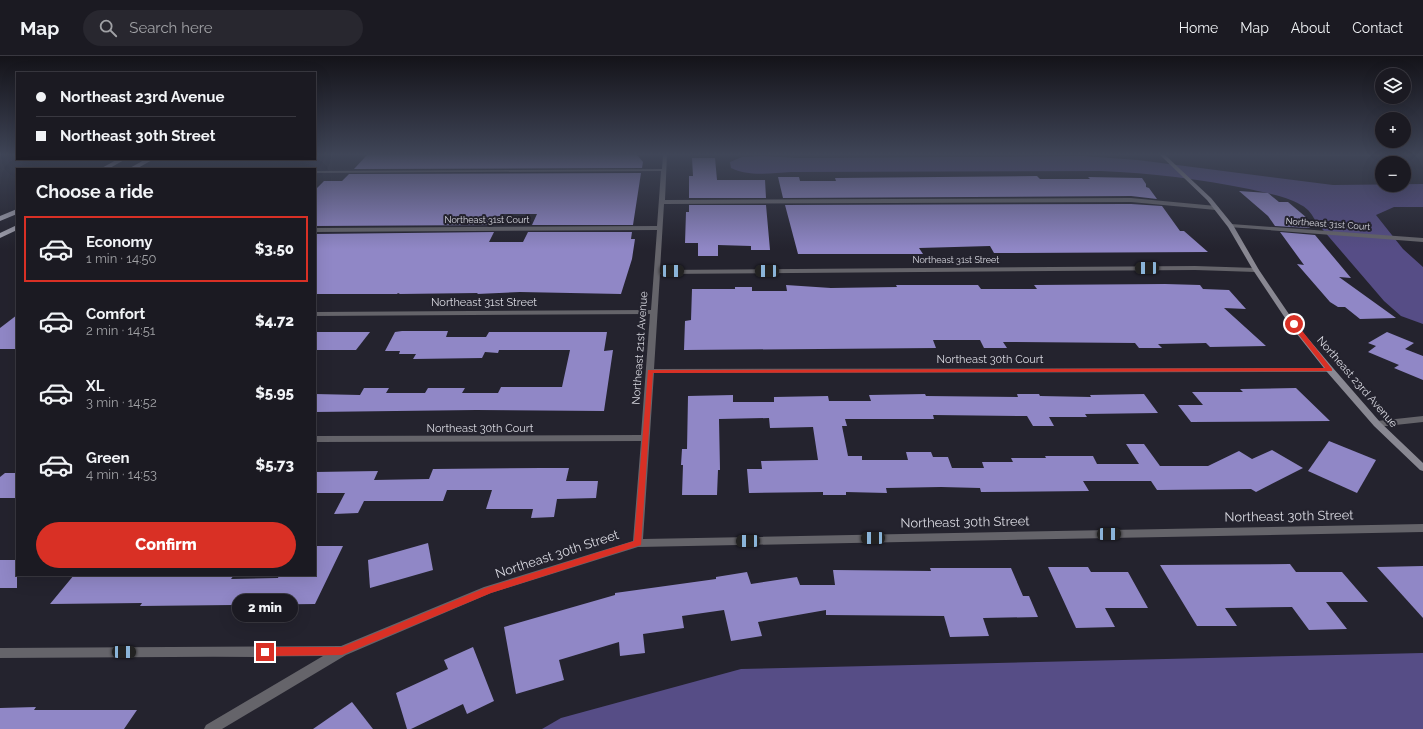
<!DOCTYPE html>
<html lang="en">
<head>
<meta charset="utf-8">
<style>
	body { margin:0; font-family:Raleway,sans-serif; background:#28272f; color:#f1f3f6; height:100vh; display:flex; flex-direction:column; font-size:15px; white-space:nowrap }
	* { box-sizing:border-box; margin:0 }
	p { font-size:13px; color:#a0a1a5 }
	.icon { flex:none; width:22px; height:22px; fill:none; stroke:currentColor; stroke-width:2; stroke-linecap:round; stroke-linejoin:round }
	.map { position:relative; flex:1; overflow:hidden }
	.sheet { position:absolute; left:16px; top:112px; width:300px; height:408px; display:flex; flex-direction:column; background:#1b1a22; border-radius:0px; box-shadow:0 4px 16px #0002,0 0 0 1px #393840 }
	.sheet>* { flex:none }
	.hud { position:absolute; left:16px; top:16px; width:300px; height:88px; border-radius:0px; box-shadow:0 4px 16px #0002,0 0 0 1px #393840; display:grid; align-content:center; height:88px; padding:0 20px; background:#1b1a22 }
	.tools { position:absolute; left:1375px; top:12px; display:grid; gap:8px }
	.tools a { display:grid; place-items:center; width:36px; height:36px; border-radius:50%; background:#1b1a22; box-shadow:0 4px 16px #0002,0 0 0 1px #393840; font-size:20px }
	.end { position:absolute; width:18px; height:18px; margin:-9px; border:5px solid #d93025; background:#fff; box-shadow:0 0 0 2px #fff }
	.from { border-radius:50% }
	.bubble { position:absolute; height:28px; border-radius:14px; background:#1b1a22; box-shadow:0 4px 16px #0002,0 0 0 1px #393840; font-size:13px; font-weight:800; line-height:28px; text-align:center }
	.car { position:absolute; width:12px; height:24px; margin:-12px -6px; border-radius:5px; box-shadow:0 0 3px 1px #0007; background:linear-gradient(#222 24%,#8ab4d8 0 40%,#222 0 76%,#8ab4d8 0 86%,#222 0) }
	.hud b { display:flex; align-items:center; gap:14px; height:38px; font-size:15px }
	.hud b+b { border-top:1px solid #393840 }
	.hud i { width:10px; height:10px; background:#f1f3f6 }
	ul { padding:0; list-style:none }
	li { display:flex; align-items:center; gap:12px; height:66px; margin:0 8px 6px; padding:0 12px; border:2px solid transparent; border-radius:0px }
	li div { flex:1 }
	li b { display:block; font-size:15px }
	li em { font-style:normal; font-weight:800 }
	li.current { border-color:#d93025 }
	li>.icon { width:36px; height:36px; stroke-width:1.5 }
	h2 { padding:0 20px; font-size:18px; line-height:48px }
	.button { display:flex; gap:8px; margin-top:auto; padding:8px 20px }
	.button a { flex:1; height:46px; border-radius:24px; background:#d93025; color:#fff; font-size:16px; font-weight:800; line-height:46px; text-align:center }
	header { display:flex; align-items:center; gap:24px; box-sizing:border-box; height:56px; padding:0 20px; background:#1b1a22; border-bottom:1px solid #393840 }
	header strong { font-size:19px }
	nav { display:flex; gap:22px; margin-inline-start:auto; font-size:14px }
	.search { width:280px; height:36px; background:#28272f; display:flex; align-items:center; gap:10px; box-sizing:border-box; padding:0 14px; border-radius:22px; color:#a0a1a5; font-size:15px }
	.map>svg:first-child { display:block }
	.water { fill:#564d86 }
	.building { fill:#9087c6 }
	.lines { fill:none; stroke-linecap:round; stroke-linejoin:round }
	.street { fill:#65646a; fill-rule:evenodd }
	.secondary { fill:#898892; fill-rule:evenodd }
	.primary { fill:#a5a4b1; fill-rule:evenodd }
	.route { fill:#d93025 }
	.labels { text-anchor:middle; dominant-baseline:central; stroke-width:4; stroke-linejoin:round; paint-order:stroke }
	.far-street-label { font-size:9px; fill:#d9d9e1; stroke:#24232e }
	.street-label { font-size:11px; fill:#d9d9e1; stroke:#24232e }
	.near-street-label { font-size:13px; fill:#d9d9e1; stroke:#24232e }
</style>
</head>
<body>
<header>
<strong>Map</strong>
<div class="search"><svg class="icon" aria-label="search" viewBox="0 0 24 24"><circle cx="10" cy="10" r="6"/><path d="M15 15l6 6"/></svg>Search here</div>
<nav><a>Home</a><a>Map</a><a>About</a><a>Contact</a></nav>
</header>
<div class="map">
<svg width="1423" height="673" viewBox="0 0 1423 673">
	<rect width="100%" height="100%" fill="#24232e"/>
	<g class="water">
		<path d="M763,100L798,102L1084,100L1138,104L1333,129L1423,128V151H1394L1376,159L1403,193L1423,211V268L1401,260L1384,245L1317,167C1312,159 1309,153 1301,149C1286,140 1266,137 1249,133C1200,123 1151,117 1101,115L791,116C771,117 749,121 731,112L730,106L742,101Z"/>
		<path d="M1423,597V673H542L561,662L741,613Z"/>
	</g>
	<g class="building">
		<path d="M367,99H637L643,106L642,112L354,113Z"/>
		<path d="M692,102H715L717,124H765L766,142H689V120H693Z"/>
		<path d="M641,117L633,169H532L537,158H502L497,169L315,170V134L324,125H342L349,118Z"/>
		<path d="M1037,120L1040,123H1090L1088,121L1142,122L1146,128V131L1149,132L1157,143L1131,140L783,142L778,121H799L800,125H836L835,122Z"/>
		<path d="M1239,135L1268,137L1279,146H1288L1307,162H1301L1310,172L1275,170L1268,160Z"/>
		<path d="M1131,148L1162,150L1180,175H1184L1208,196L994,197L990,190L919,192L923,198H798L785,149Z"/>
		<path d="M689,149H766L770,194H751V190L718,189V200H698V187H685L686,156H689Z"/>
		<path d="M494,176L489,186H523L528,176H632L631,183H635L632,203L621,238L520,236L477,238L478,237L400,238L398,237L397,238H315V178Z"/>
		<path d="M1280,176L1315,179L1351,222L1339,221L1396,262L1360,263L1345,251H1338L1330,246L1297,208L1304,209Z"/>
		<path d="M1165,228L1200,229L1203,233L1229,234L1246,253L1224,252L1266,290L1210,291L1206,287L1158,288L1162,292H1139L1135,287L1003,286L1007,292H984L980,284H933L936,292L684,294L685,265L691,264L692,233H735V231H752V235H787L786,229L831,232L897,231L896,229H978L981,233H1037L1034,229Z"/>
		<path d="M17,259V293H0V272Z"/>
		<path d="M402,275H448L446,281H486L489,276H607L604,295L613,294L604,355L476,354L315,356V338L360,339L364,332H389L386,337H425L428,332H465L462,337H498L501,331H562L570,294H499L498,297L485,296L482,302L413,303L416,298H399L400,295H385L395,276Z"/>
		<path d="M315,276H370L356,294H315Z"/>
		<path d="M1387,276L1414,287L1405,293L1423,300V324L1394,312L1399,309L1368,296L1376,290L1368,287Z"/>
		<path d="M1296,332L1330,365L1191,366L1178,349H1203L1192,336H1243L1240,333Z"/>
		<path d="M925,338L926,340L1018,341L1017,338H1039L1040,340L1091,341L1090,339L1144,338L1158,357L1085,358L1087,361H1049L1054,370H1033L1027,360L933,359L934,363H845L847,370H842L848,400H862V404H908L906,396H931L933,401H948L952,412H984L982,406H1013L1011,402H1046L1045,400H1093L1097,408H1139L1126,388H1144L1160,410H1208L1239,395L1252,403L1272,394L1303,412L1256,436L1251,433L1157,434L1151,425H1083L1089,435L981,436L980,432L941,431L886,432L887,437L846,436V439H823V436L749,437L747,413H762L761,405L818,404L813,371L770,372L769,362L719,363L720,414H718L717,439H682L683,409H681L682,393H687L688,340L733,339V346H774V341L828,340L829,345H871L869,339Z"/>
		<path d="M1329,385L1376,404L1357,437L1308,415Z"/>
		<path d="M542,412H569L566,425H598L596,442L557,443L554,461L531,462L533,453H486L492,434H447L443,445H364L358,457L334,458L345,437H315V416L378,415L374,424L429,423L433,413Z"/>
		<path d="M5,417H17V442H0V421Z"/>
		<path d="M428,487L433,514L370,532L368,504Z"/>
		<path d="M315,490H343L315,548L140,550L142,547L50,548L74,519H234L231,523L278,522L279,519H315Z"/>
		<rect x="0" y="504" width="17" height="28"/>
		<path d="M1290,508L1296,516H1342L1368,546H1326L1347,573L1309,574L1292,551L1225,552L1237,570H1197L1160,509Z"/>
		<path d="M1423,510V562L1377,511Z"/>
		<path d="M1048,511H1088L1091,516H1128L1148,552H1105L1115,571L1076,572Z"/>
		<path d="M930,512H1011L1023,540H1029L1038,561L983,562L989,580L950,581L944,560L826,559V554L758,566L762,580L731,585L724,554L682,560L684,572L643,578L645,597L620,600L619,586L559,604L564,624L516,638L504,571L615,539V537L716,523V521L747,516L751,528L797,521L800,529H835L833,514L931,515Z"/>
		<path d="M473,591L494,645L467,658L463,648L411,673H407L396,637L448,613L444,604Z"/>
		<path d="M352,646L373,673H313Z"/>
		<path d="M36,651L34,654H137L124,673H0V652Z"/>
	</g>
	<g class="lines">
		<g class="street">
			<path d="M663,99H667L665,144L1131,142L1216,150L1219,152L1216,154L1131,146L664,148L660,214L1195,210L1256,212L1259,214L1256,216L1195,214L660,218L654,313L1330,312L1334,314L1330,316L654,317L643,483L1423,468V476L638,491L491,537L346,599L222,673H204L206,669L323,600L0,602V592L341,590L484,531L633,485L641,385L315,386V380L641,379L650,258L315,260V256L651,254L657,174L315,176V172L657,170L661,115L315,117V115L662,113Z"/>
			<path d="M1289,99H1408L1406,100H1291Z"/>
			<path d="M1231,168L1423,182V186L1229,171V169Z"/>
			<path d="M1423,360V366L1377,371L1373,368L1377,365Z"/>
		</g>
		<path class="secondary" d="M1160,99H1165L1211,142L1233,169L1259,214L1295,267L1333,312L1380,366L1423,407V415L1420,414L1374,370L1327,316L1289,268L1253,214L1228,171L1207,144Z"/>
		<g class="primary">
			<path d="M118,103H126L108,113H100Z"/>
			<path d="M146,103H154L136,113H128Z"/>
			<path d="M17,153V158L0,165V160Z"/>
			<path d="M17,169V174L0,182V177Z"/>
		</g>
	</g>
	<linearGradient id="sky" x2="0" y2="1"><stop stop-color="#141319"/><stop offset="0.51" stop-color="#3f4557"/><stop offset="1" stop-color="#3f4557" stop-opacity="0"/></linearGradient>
	<rect width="1423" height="193" fill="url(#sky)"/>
	<path class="route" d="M1291,267H1296L1332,313V315L653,317L641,489L491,537L342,599L265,600L261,598L260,596L261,593L265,591H342L485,532L634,485L648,314L1325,312L1291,269Z"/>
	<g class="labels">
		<g class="far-street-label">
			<text x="487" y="164">Northeast 31st Court</text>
			<text transform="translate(1328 168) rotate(4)">Northeast 31st Court</text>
			<text x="956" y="204">Northeast 31st Street</text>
		</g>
		<g class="street-label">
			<text x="484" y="246">Northeast 31st Street</text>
			<text transform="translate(640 292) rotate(-86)">Northeast 21st Avenue</text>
			<text x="990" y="303">Northeast 30th Court</text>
			<text transform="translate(1357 326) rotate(49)">Northeast 23rd Avenue</text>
			<text x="480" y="372">Northeast 30th Court</text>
		</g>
		<g class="near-street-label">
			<text transform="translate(1289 460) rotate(-1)">Northeast 30th Street</text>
			<text transform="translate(965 466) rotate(-1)">Northeast 30th Street</text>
			<text transform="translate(557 498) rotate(-18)">Northeast 30th Street</text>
		</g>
	</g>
</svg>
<div class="tools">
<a><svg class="icon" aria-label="layers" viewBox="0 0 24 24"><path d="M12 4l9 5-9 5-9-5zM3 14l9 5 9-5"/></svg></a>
<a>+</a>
<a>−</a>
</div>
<i class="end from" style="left:1294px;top:268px"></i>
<i class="end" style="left:265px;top:596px"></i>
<div class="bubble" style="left:232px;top:538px;width:66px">2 min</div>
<i class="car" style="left:1147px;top:212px;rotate:269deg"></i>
<i class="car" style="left:672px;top:215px;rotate:90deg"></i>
<i class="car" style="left:767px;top:215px;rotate:270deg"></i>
<i class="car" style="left:1109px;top:478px;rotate:89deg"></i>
<i class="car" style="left:873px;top:482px;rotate:269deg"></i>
<i class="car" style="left:748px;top:485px;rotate:269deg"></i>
<i class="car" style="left:124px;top:596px;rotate:90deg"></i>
<div class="hud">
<b><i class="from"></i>Northeast 23rd Avenue</b>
<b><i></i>Northeast 30th Street</b>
</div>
<section class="sheet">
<h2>Choose a ride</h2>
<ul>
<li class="current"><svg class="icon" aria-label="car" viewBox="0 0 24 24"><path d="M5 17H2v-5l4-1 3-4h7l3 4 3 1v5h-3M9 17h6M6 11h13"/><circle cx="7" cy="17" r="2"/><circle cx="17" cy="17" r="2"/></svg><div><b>Economy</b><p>1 min · 14:50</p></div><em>$3.50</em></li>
<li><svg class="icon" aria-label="car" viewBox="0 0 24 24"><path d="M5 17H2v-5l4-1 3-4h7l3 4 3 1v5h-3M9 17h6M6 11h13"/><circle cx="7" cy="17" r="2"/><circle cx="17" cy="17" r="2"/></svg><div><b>Comfort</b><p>2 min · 14:51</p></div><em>$4.72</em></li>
<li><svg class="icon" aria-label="car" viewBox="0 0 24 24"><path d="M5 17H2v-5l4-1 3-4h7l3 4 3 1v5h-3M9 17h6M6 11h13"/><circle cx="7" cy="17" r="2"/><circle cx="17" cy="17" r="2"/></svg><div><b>XL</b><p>3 min · 14:52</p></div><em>$5.95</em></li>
<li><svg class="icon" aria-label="car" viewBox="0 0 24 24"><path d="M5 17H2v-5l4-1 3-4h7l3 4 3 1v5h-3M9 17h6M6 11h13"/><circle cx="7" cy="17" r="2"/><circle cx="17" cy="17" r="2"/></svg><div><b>Green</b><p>4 min · 14:53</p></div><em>$5.73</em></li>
</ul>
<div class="button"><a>Confirm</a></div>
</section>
</div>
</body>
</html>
